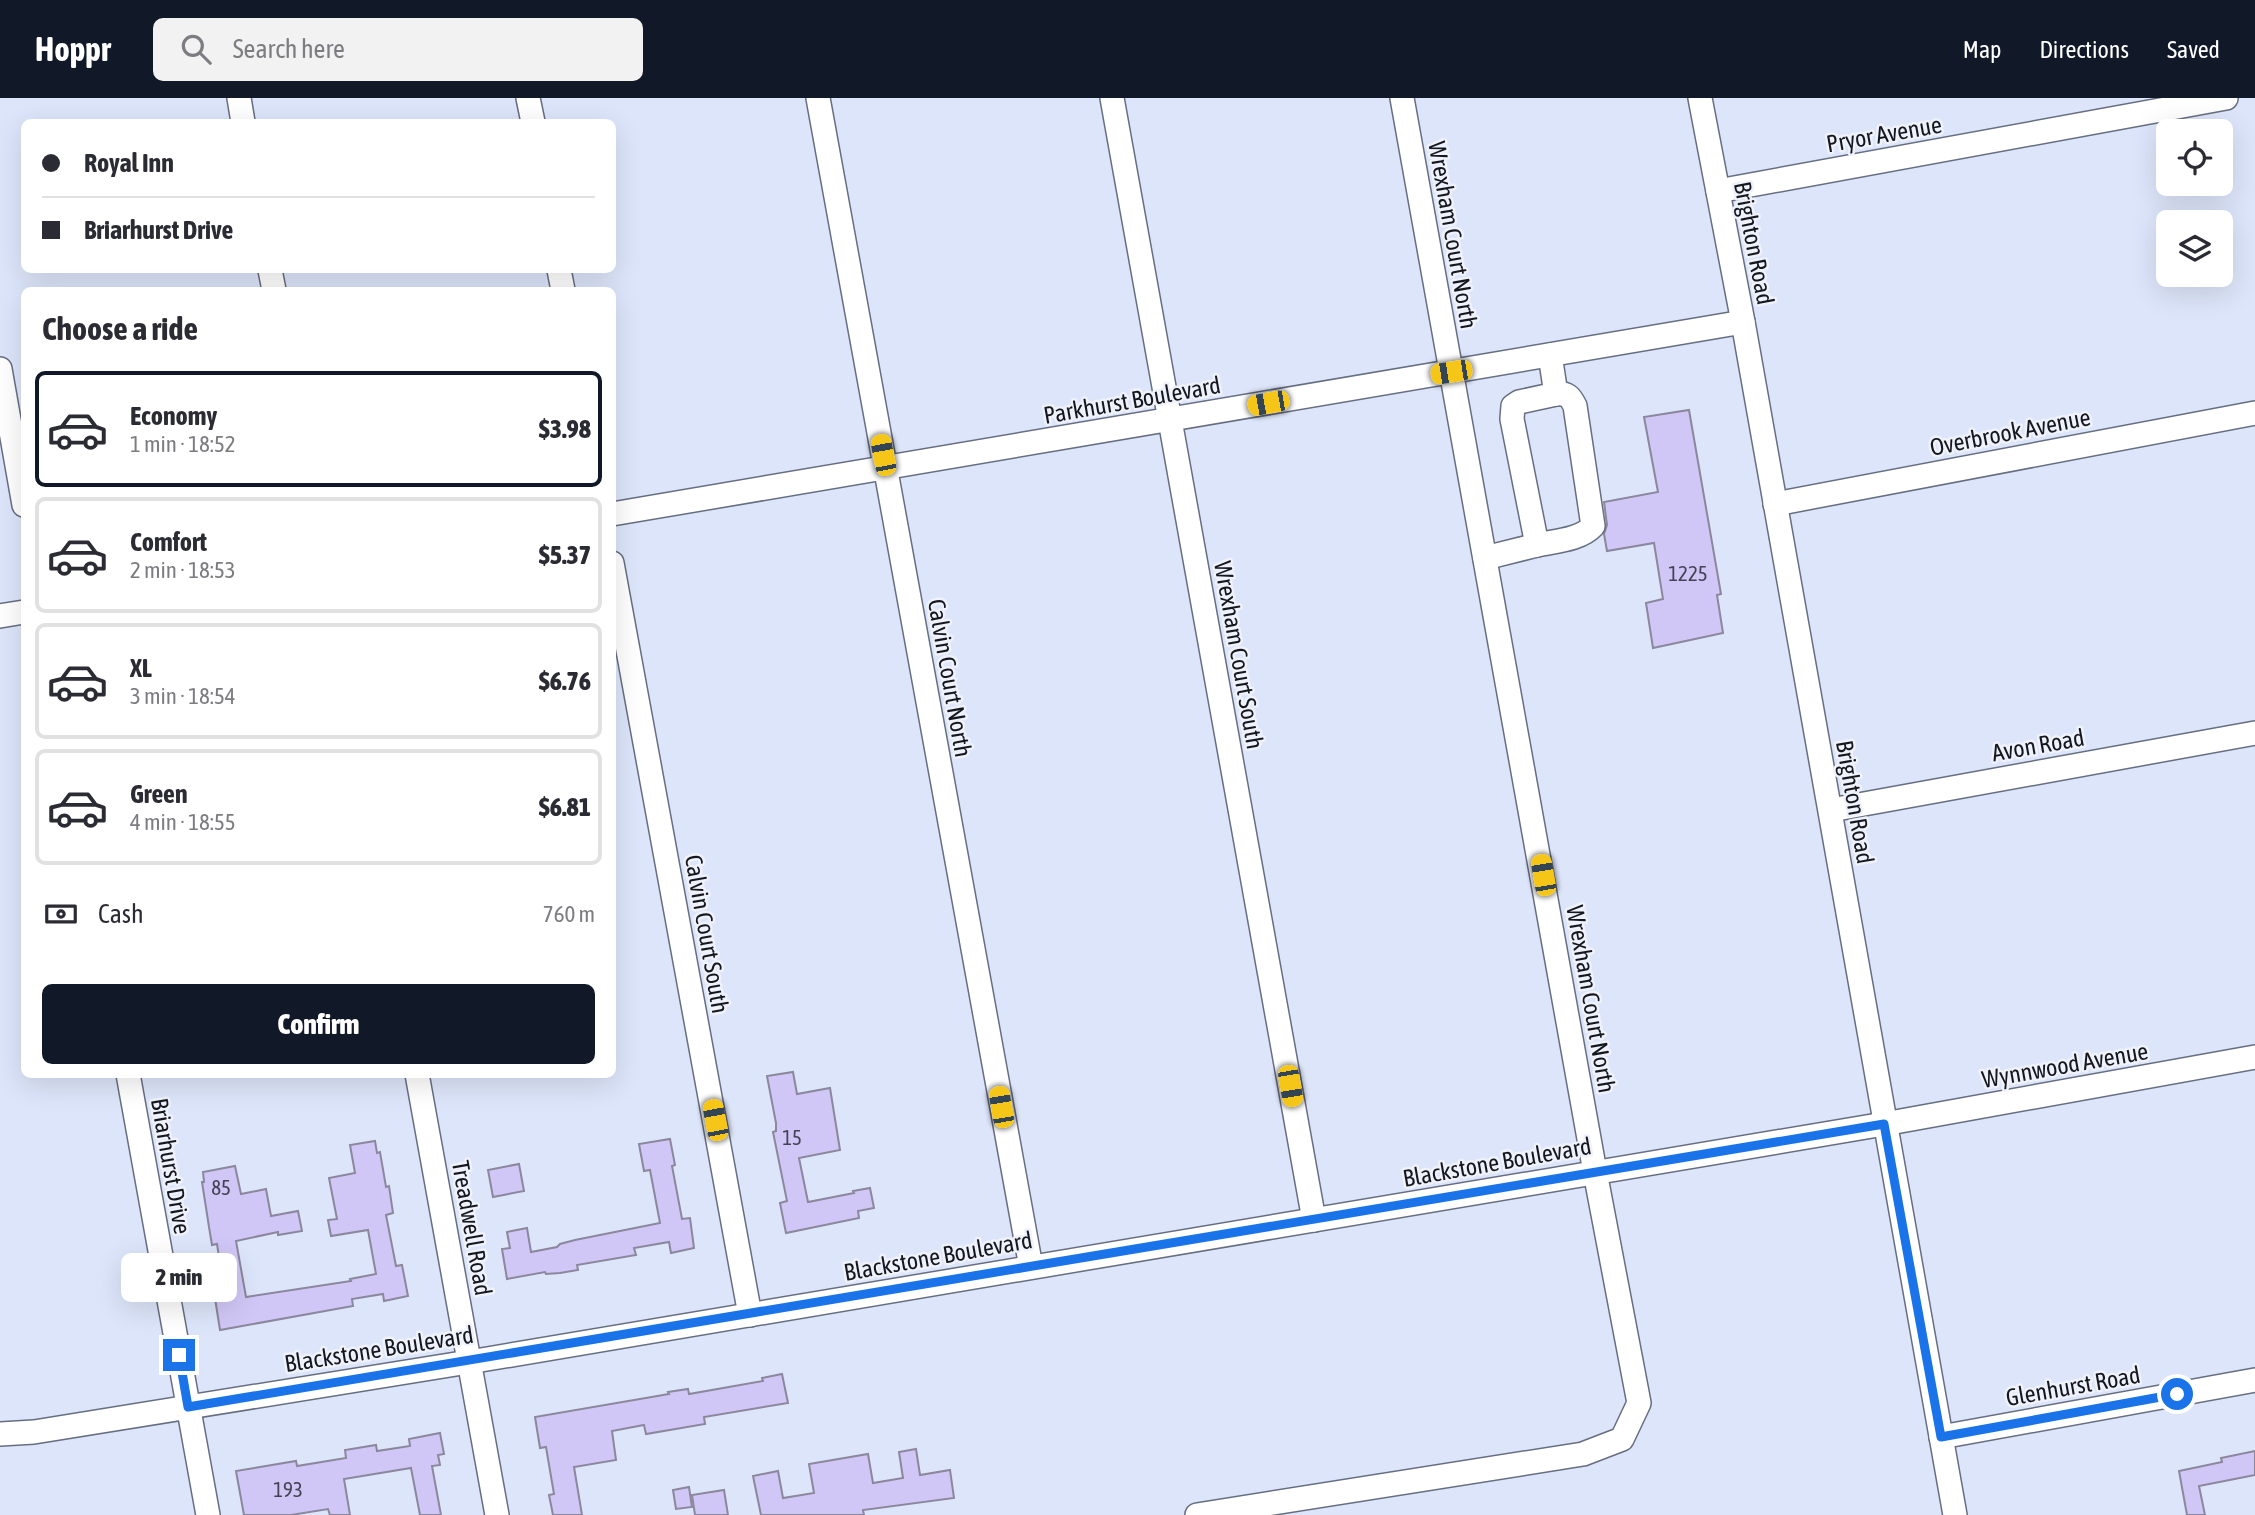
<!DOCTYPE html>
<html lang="en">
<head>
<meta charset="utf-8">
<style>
	body { margin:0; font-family:"Asap Condensed",sans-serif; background:#f2f2f3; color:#2b2b33; height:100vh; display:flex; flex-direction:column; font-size:26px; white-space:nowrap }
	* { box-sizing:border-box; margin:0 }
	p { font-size:23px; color:#7c7c81 }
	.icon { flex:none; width:38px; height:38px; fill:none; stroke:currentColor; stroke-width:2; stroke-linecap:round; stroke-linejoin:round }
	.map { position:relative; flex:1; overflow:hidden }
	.sheet { position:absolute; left:21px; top:189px; width:595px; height:791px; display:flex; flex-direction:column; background:#fff; border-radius:10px; box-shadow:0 7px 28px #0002 }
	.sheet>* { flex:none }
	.banner { position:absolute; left:21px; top:21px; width:595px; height:154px; border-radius:10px; box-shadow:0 7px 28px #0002; display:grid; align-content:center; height:154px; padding:0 21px; background:#fff }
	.tools { position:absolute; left:2156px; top:21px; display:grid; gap:14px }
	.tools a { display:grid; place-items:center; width:77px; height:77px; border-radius:10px; background:#fff; box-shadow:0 7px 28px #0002; font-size:35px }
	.end { position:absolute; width:32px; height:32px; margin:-16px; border:9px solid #1a73e8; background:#fff; box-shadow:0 0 0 4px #fff }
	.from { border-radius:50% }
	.bubble { position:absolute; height:49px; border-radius:10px; background:#fff; box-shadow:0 7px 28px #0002; font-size:23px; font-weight:800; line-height:49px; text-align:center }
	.car { position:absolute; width:21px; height:42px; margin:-21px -10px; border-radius:9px; box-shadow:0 0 5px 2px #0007; background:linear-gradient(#f5c518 24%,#345 0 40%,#f5c518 0 76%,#345 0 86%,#f5c518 0) }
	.banner b { display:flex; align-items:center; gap:24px; height:66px; font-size:26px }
	.banner b+b { border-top:2px solid #e1e1e2 }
	.banner i { width:18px; height:18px; background:#2b2b33 }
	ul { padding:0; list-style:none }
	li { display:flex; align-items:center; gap:21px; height:116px; margin:0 14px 10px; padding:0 7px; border:4px solid #e1e1e2; border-radius:10px }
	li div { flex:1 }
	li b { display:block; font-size:26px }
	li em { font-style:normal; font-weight:800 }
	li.selected { border-color:#111827 }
	li>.icon { width:63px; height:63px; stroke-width:1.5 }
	h2 { padding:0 21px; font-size:32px; line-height:84px }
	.pay { display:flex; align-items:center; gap:18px; height:77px; padding:0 21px; font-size:26px }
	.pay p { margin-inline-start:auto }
	.primary-button { display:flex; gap:14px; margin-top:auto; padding:14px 21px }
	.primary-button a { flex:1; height:80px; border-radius:10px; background:#111827; color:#fff; font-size:28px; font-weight:800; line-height:80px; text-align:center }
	header { display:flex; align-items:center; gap:42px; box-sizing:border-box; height:98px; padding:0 35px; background:#111827; color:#fff }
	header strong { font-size:33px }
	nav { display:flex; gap:38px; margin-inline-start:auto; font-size:24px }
	.search { width:490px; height:63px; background:#f2f2f3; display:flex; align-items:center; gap:18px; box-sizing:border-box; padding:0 24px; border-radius:10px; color:#7c7c81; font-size:26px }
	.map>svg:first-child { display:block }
	.building { fill:#d1c7f6; stroke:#8b879c; stroke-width:2 }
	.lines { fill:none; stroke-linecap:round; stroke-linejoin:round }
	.minor-casing { stroke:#676e81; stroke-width:26 }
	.minor { stroke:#fff; stroke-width:23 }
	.route { stroke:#1a73e8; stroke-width:9 }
	.labels { text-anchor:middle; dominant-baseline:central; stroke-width:5; stroke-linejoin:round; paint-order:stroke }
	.number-label { font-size:21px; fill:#434354 }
	.street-label { font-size:24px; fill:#14171e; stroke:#eff2fb }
</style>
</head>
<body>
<header>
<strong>Hoppr</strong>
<div class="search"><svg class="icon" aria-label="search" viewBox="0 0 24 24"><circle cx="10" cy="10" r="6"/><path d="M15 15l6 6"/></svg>Search here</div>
<nav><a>Map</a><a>Directions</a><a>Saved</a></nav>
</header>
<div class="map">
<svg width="2255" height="1417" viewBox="0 0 2255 1417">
	<rect width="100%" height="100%" fill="#dde5fa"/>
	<g class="building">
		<path d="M1689,312L1721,496L1717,497L1723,535L1653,550L1646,505L1663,501L1654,445L1607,453L1604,436L1607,427L1604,404L1658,394L1644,319Z"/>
		<path d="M793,974L797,996L830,990L840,1052L799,1060L808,1104L854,1095L853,1093L870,1090L874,1110L858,1113L859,1120L786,1135L780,1105L787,1103L773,1034L776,1033V1025L767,978Z"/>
		<path d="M670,1041L675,1067L672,1068L682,1121L690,1120L694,1150L671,1155L669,1144L634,1150L636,1157L577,1167L578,1172L560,1175L546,1176L545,1174L507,1181L502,1151L510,1150L507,1134L527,1130L531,1154L557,1149L560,1146L575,1142L660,1125L650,1072L644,1073L639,1046Z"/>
		<path d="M375,1043L377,1055L380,1054L386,1089L389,1088L393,1115L386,1117L396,1168L402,1167L408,1198L384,1203L383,1196L352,1201L353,1208L220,1232L214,1194L224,1192L217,1146L212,1147L209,1129L202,1084H204L203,1074L235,1068L241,1096L266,1091L271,1118L298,1113L302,1133L278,1137V1134L236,1143L246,1199L351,1183L350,1181L376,1176L368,1132L331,1138L328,1122L337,1121L329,1080L355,1075L350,1047Z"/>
		<path d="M519,1066L524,1093L493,1099L488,1072Z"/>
		<path d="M782,1276L788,1305L704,1319L705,1326L646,1336L644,1327L612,1333L616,1362L574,1369L582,1417H553L549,1397L554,1396L546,1349L540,1350L535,1319L669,1296L668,1294L688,1291L689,1296L763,1283L762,1280Z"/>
		<path d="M440,1335L444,1356L438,1357L440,1367L432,1368L441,1417H420L411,1370L344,1381L350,1417H330L328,1411L291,1417H244L236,1373L296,1363L297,1368L346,1360L345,1352L376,1347L377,1353L410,1348L409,1341Z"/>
		<path d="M916,1351L920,1377L950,1372L954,1400L863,1412L864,1417H761L753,1378L778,1373L783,1400L814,1395L809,1366L868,1356L873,1385L903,1380L899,1354Z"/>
		<path d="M2255,1353V1377L2199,1388L2205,1417H2187L2179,1373L2222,1364L2221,1360Z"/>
		<path d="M689,1389L692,1409L676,1411L673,1392Z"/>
		<path d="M724,1392L728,1417H695L692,1397Z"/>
	</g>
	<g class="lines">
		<defs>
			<g id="minor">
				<path d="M239,0L243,24"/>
				<path d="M528,0L533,24"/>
				<path d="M818,0L1031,1169"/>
				<path d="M1112,0L1314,1122"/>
				<path d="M1700,0L1743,224L1955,1417"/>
				<path d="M1718,93L2226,0"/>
				<path d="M270,172L274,192"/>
				<path d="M559,172L563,192"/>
				<path d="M0,271L24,407"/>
				<path d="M1775,406L2255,315"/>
				<path d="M612,416L1743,224"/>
				<path d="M1537,447C1555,443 1580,442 1593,428L1575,308C1570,298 1567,295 1556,296"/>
				<path d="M1485,460L1537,447L1512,321L1513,308L1519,304L1556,296L1550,257"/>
				<path d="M612,465L750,1217"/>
				<path d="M0,518L24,514"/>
				<path d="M1831,712L2255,635"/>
				<path d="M128,976L208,1417"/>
				<path d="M417,976L497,1417"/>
				<path d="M0,1336L34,1334L487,1261L1884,1026L2255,959"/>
				<path d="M1941,1339L2255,1282"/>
				<path d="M1197,1417L1583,1356L1622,1341L1639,1305L1595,1074L1402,0"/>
			</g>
		</defs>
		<use href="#minor" class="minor-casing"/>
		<use href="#minor" class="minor"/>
	</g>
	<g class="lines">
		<path class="route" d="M179,1257L188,1309L1884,1026L1941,1339L2177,1296"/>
	</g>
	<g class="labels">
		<g class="number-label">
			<text x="1688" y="475">1225</text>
			<text x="792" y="1039">15</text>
			<text x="221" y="1089">85</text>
			<text x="288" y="1391">193</text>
		</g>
		<g class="street-label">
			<text transform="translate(1884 36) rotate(-10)">Pryor Avenue</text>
			<text transform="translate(1453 137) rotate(80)">Wrexham Court North</text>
			<text transform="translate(1754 145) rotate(79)">Brighton Road</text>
			<text transform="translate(1132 302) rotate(-10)">Parkhurst Boulevard</text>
			<text transform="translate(2010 334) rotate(-11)">Overbrook Avenue</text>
			<text transform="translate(1239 557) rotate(80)">Wrexham Court South</text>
			<text transform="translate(950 580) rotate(80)">Calvin Court North</text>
			<text transform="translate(2038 647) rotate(-10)">Avon Road</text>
			<text transform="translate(1855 704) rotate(80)">Brighton Road</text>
			<text transform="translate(707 836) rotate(80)">Calvin Court South</text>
			<text transform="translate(1591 901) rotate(80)">Wrexham Court North</text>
			<text transform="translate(2065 967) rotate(-10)">Wynnwood Avenue</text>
			<text transform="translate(1497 1064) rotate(-10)">Blackstone Boulevard</text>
			<text transform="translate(171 1068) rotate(80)">Briarhurst Drive</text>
			<text transform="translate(472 1130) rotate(80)">Treadwell Road</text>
			<text transform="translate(938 1158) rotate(-10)">Blackstone Boulevard</text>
			<text transform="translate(379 1251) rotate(-9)">Blackstone Boulevard</text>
			<text transform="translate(2073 1288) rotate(-10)">Glenhurst Road</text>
		</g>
	</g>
</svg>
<div class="tools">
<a><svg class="icon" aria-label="locate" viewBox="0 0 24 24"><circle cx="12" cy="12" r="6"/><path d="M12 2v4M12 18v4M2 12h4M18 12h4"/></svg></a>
<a><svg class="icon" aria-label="layers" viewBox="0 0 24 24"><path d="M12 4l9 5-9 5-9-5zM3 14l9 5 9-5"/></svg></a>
</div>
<i class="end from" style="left:2177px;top:1296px"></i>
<i class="end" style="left:179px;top:1257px"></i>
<div class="bubble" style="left:121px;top:1155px;width:116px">2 min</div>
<i class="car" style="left:1451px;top:274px;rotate:261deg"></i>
<i class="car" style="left:1268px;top:305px;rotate:260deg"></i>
<i class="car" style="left:883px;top:357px;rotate:349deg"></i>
<i class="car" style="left:1543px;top:777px;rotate:350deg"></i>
<i class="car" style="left:1290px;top:988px;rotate:170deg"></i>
<i class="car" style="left:1001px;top:1009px;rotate:350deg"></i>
<i class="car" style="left:715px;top:1022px;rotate:349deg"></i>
<div class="banner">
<b><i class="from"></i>Royal Inn</b>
<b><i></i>Briarhurst Drive</b>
</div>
<section class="sheet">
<h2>Choose a ride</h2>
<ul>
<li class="selected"><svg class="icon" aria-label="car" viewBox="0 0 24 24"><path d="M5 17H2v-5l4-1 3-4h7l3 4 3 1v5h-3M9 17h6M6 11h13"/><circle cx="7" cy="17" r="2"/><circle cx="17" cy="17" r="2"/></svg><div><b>Economy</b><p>1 min · 18:52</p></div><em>$3.98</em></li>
<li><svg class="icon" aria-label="car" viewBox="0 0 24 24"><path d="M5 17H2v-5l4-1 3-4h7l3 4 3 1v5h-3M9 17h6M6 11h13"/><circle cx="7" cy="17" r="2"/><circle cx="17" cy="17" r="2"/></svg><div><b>Comfort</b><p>2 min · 18:53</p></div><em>$5.37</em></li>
<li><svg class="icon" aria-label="car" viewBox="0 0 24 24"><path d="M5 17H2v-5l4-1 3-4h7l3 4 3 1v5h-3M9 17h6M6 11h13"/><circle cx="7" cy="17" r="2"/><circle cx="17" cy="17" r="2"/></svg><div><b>XL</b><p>3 min · 18:54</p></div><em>$6.76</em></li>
<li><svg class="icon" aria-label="car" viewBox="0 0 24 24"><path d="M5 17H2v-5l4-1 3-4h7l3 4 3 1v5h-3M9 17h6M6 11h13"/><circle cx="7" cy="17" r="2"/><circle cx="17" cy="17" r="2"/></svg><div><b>Green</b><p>4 min · 18:55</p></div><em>$6.81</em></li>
</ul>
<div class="pay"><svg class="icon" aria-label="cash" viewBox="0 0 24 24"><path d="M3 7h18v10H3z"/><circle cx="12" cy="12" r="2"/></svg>Cash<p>760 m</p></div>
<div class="primary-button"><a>Confirm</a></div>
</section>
</div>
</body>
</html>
